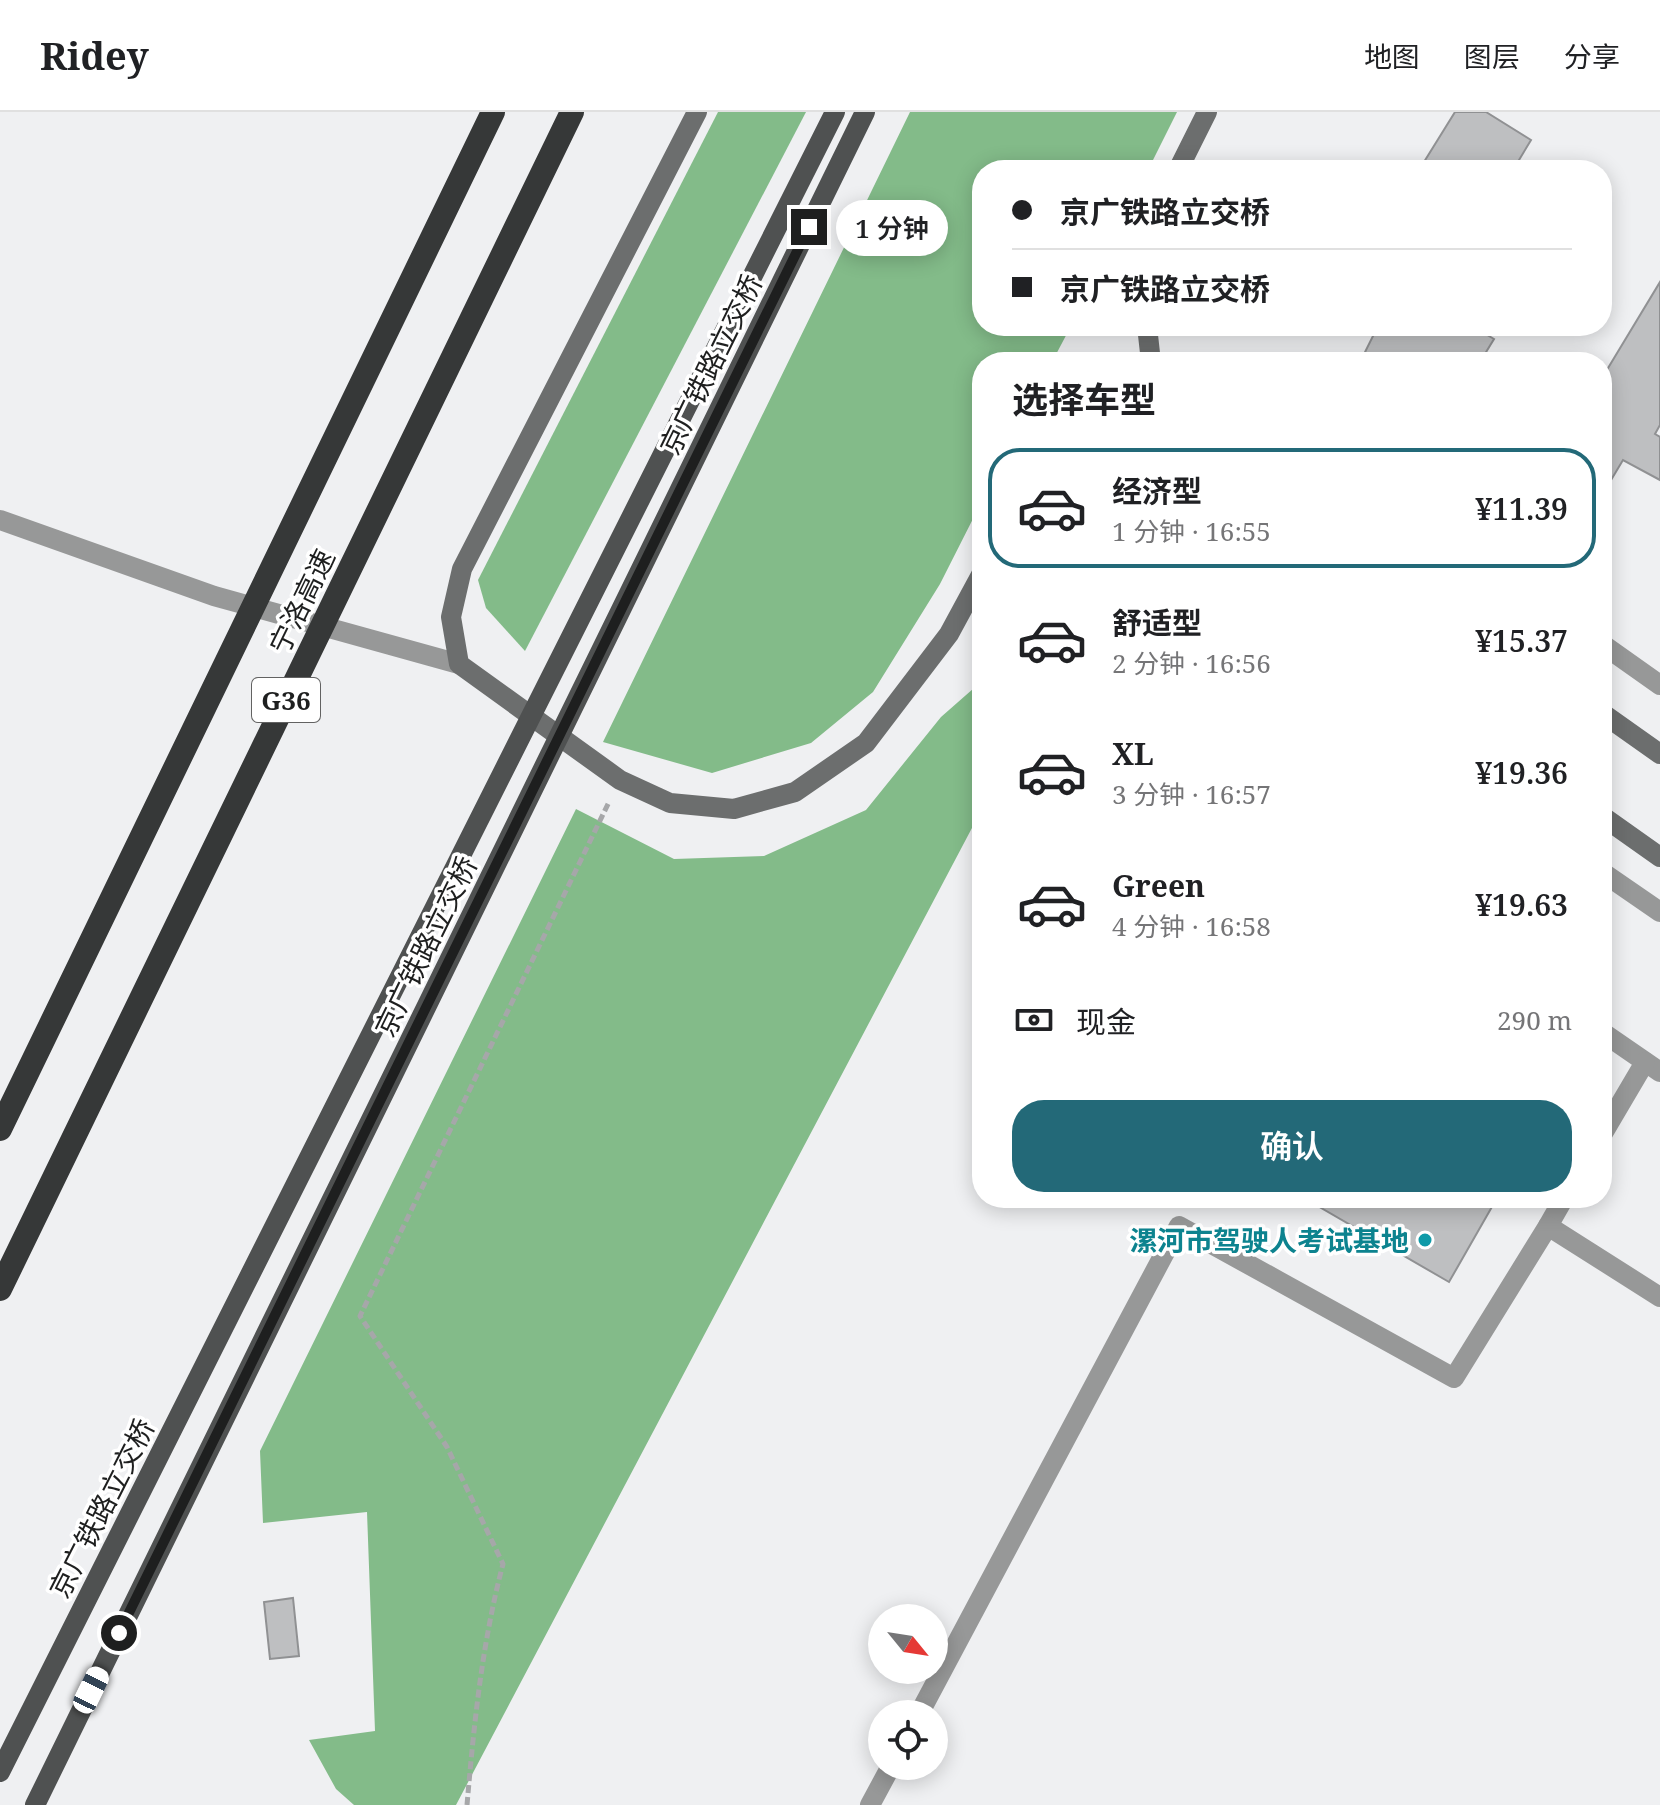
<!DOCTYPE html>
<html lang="zh">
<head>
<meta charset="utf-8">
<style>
	body { margin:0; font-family:"Noto Serif","Noto Sans SC",serif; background:#f6f6f6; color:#202124; height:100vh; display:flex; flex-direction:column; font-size:30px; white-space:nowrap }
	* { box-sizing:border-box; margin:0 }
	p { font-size:26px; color:#757577 }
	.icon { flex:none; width:44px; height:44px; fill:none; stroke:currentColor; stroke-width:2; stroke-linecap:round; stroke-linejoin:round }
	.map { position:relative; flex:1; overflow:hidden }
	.panel { position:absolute; left:972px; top:240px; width:640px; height:856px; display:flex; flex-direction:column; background:#fff; border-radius:32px; box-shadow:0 4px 20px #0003 }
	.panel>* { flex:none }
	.guide { position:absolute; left:972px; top:48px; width:640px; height:176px; border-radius:32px; box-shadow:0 4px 20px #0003; display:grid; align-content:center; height:176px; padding:0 40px; background:#fff }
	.needle { width:52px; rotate:120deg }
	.controls { position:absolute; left:868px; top:1492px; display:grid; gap:16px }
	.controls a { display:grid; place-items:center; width:80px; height:80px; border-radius:50%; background:#fff; box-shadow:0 4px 20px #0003; font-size:40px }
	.end { position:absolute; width:36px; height:36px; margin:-18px; border:10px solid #1e1f1f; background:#fff; box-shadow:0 0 0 4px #fff }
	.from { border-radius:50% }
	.bubble { position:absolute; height:56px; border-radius:28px; background:#fff; box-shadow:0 4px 20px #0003; font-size:26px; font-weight:600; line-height:56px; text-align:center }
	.car { position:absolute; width:24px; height:48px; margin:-24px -12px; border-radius:10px; box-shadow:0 0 6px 2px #0007; background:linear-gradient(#fff 24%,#345 0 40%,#fff 0 76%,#345 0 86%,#fff 0) }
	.guide b { display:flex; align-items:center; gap:28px; height:76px; font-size:30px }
	.guide b+b { border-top:2px solid #e0e0e0 }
	.guide i { width:20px; height:20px; background:#202124 }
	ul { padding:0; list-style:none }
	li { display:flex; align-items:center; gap:24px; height:120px; margin:0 16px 12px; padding:0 24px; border:4px solid transparent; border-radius:32px }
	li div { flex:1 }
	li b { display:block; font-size:30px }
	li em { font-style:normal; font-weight:600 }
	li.selected { border-color:#236978 }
	li>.icon { width:72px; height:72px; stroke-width:1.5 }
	h2 { padding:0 40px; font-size:36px; line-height:96px }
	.pay { display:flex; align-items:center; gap:20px; height:88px; padding:0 40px; font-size:30px }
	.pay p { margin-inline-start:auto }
	.button { display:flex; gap:16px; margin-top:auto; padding:16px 40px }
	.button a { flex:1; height:92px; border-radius:32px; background:#236978; color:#fff; font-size:32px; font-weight:600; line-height:92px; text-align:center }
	header { display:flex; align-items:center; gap:48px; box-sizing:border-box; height:112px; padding:0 40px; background:#fff; border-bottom:2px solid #e0e0e0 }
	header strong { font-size:38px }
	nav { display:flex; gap:44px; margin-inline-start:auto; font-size:28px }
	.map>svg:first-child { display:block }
	.forest { fill:#83bb89 }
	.building { fill:#bebfc1; stroke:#909193; stroke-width:2 }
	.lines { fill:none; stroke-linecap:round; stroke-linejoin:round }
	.path { stroke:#a6a7a9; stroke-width:5; stroke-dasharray:8 4; stroke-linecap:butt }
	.minor { stroke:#979898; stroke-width:20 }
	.secondary { stroke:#6c6e6e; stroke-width:20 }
	.primary { stroke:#4f5151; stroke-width:20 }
	.motorway { stroke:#363838; stroke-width:24 }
	.route { stroke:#1e1f1f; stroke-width:10 }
	.culture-dot { fill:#0f9aa8; stroke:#fff; stroke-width:3 }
	.labels { text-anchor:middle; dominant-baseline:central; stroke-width:7; stroke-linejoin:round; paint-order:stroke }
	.shield { fill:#fff; stroke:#626262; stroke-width:2 }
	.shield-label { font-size:26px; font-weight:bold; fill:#1e1f1f }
	.street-label { font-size:28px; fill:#1e1f1f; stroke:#fff }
	.culture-label { font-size:28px; font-weight:bold; fill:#0d838f; stroke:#fff; text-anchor:end }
</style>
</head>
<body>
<header>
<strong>Ridey</strong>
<nav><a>地图</a><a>图层</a><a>分享</a></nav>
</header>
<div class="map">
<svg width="1660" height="1693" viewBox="0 0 1660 1693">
	<rect width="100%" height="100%" fill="#eff0f2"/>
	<g class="forest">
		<path d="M718,0H806L525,539L486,496L478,468Z"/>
		<path d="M910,0H1177L1148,58H982V214H1071L1052,250H982V389L940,472L873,580L811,631L712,661L603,630Z"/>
		<path d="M982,569V697L456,1693H354L336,1677L309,1628L375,1619L367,1400L263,1411L260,1339L576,697L674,747L764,744L866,698L941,605Z"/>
	</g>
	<g class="building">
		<path d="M1455,0H1486L1531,28L1513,58H1419Z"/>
		<path d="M1660,170V313L1655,322L1660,325V368L1623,348L1605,378L1602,376V266Z"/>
		<path d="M1378,214H1472L1494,227L1480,250H1382L1365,240Z"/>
		<path d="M1304,1086H1497L1449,1170Z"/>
		<path d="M293,1486L299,1544L270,1547L264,1490Z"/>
	</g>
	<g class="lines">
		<path class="path" d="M467,1693C474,1612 482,1531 503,1452L447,1335L360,1204L609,690"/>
		<g class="minor">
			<path d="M0,408L214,484L459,552"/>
			<path d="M1602,532L1660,573"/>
			<path d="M1602,760L1660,800"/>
			<path d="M1602,920L1660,960"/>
			<path d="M1602,1023L1645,950"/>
			<path d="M1548,1114L1564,1086"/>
			<path d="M919,1602L1179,1114L1454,1266L1548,1114L1660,1185"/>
			<path d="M870,1693L891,1654"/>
		</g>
		<g class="secondary">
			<path d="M697,0L462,457L451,505L459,552L620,668L670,691L734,697L795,680L866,631L949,522L982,461"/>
			<path d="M1178,58L1207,0"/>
			<path d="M1147,214L1151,250"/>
			<path d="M1602,601L1660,642"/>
			<path d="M1602,704L1660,745"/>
		</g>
		<g class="primary">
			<path d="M0,1660L835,0"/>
			<path d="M35,1693L865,0"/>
		</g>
		<g class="motorway">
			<path d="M0,1017L493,0"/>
			<path d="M0,1177L572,0"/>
		</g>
	</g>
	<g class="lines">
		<path class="route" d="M119,1521L809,115"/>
	</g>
	<circle class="culture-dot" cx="1425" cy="1128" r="8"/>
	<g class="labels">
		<rect class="shield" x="252" y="566" width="68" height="44" rx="6"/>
		<g class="shield-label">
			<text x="286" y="588">G36</text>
		</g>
		<g class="street-label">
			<text transform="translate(710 252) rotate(-64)">京广铁路立交桥</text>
			<text transform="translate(301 489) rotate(-64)">宁洛高速</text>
			<text transform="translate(425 834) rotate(-64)">京广铁路立交桥</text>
			<text transform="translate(101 1396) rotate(-63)">京广铁路立交桥</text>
		</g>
		<g class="culture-label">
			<text x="1409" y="1128">漯河市驾驶人考试基地</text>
		</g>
	</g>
</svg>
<div class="controls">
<a><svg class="needle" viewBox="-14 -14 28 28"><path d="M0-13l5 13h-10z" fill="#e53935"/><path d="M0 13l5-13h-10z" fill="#757577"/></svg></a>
<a><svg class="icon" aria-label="locate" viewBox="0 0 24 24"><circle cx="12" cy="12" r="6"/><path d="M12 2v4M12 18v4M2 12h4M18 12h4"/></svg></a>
</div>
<i class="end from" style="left:119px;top:1521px"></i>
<i class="end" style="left:809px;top:115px"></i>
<div class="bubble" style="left:836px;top:88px;width:112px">1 分钟</div>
<i class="car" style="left:91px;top:1578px;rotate:26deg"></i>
<div class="guide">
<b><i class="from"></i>京广铁路立交桥</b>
<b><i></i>京广铁路立交桥</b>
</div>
<section class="panel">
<h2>选择车型</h2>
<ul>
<li class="selected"><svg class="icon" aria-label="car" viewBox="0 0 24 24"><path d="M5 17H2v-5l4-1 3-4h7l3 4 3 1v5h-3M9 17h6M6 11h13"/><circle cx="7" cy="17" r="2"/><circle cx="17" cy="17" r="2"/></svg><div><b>经济型</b><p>1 分钟 · 16:55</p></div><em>¥11.39</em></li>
<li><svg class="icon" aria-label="car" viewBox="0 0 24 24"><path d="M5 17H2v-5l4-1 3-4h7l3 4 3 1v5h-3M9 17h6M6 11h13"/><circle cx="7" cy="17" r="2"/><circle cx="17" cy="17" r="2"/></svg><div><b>舒适型</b><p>2 分钟 · 16:56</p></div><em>¥15.37</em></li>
<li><svg class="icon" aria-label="car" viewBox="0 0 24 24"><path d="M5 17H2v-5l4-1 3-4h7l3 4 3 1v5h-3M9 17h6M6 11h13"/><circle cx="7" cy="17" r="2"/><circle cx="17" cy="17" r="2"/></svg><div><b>XL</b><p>3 分钟 · 16:57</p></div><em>¥19.36</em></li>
<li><svg class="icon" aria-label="car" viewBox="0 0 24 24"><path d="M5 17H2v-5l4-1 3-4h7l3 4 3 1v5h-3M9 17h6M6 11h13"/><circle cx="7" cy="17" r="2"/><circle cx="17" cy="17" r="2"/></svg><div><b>Green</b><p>4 分钟 · 16:58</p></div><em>¥19.63</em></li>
</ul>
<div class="pay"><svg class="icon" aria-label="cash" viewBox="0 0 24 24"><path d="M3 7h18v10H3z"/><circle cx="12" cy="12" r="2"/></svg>现金<p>290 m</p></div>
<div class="button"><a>确认</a></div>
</section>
</div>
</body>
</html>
